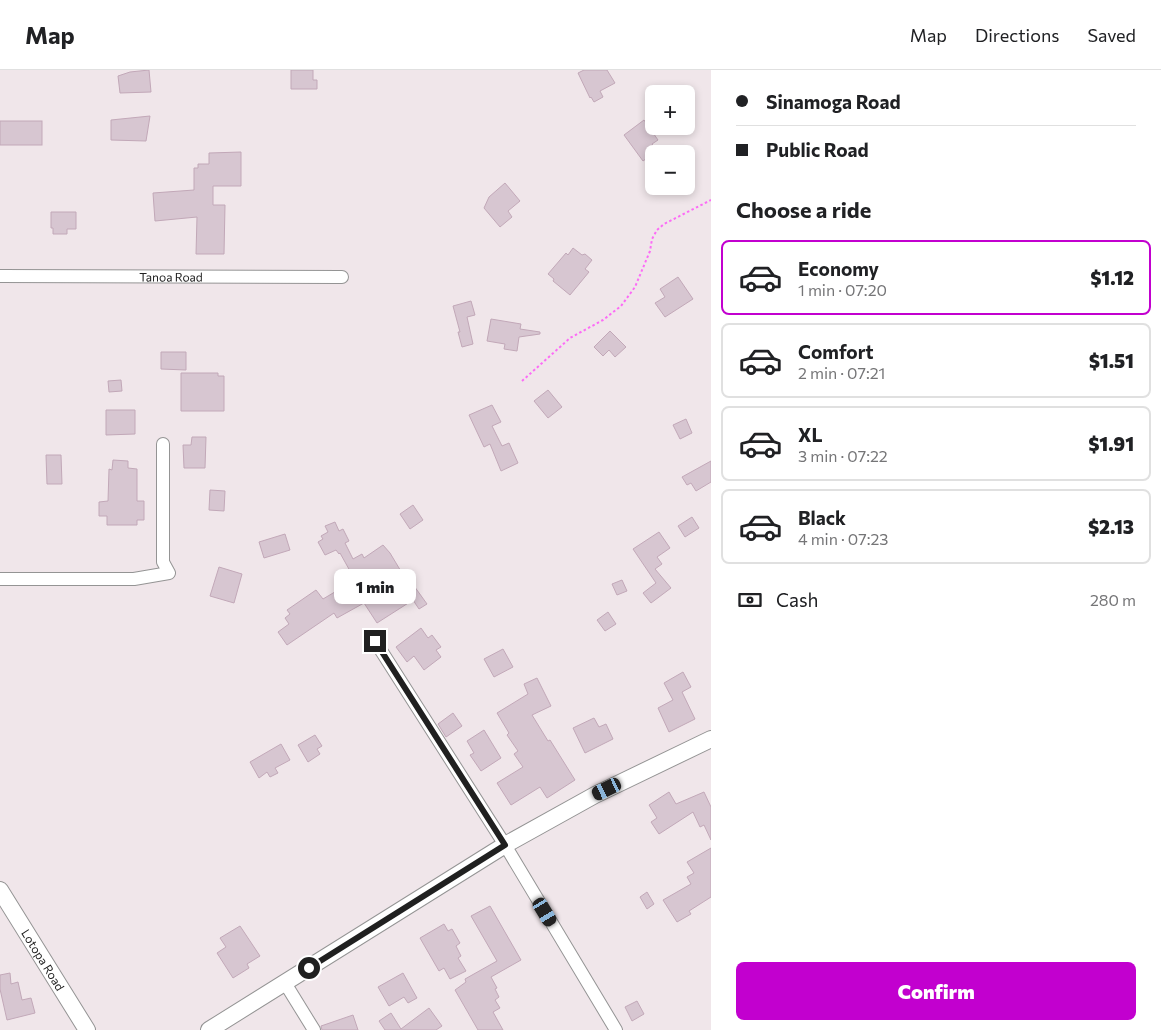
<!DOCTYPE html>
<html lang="en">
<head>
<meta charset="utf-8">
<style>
	body { margin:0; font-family:Commissioner,sans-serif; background:#f6f6f6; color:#202124; height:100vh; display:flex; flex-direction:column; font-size:19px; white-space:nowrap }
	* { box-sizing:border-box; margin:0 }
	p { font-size:16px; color:#757577 }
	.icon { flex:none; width:28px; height:28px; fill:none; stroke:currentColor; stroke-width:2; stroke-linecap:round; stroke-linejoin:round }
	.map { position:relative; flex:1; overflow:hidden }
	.sheet { display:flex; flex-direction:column; background:#fff; width:450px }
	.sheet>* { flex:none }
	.hud { display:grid; align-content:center; height:110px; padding:0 25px; background:#fff }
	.buttons { position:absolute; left:645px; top:15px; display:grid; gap:10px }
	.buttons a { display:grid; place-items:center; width:50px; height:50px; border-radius:8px; background:#fff; box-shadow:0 2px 8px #0003; font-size:25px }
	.end { position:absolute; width:22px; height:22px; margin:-11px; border:6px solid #202020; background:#fff; box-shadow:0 0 0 2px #fff }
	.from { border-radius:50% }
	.bubble { position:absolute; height:35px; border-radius:8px; background:#fff; box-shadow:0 2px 8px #0003; font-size:16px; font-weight:800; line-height:35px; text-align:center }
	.car { position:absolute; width:15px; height:30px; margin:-15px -8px; border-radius:6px; box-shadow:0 0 4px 1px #0007; background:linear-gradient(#222 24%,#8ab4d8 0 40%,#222 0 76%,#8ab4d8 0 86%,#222 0) }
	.hud b { display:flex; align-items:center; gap:18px; height:48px; font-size:19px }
	.hud b+b { border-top:1px solid #e0e0e0 }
	.hud i { width:12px; height:12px; background:#202124 }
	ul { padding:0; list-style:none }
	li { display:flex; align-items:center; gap:15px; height:75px; margin:0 10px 8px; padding:0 15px; border:2px solid #e0e0e0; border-radius:8px }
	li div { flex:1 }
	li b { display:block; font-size:19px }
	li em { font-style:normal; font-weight:800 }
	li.active { border-color:#c200cf }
	li>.icon { width:45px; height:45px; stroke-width:1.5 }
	h2 { padding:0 25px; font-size:22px; line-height:60px }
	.pay { display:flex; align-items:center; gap:12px; height:55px; padding:0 25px; font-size:19px }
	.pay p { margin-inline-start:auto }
	.cta { display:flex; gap:10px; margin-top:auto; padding:10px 25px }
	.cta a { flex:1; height:58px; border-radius:8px; background:#c200cf; color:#fff; font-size:20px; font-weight:800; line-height:58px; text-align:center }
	header { display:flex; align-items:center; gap:30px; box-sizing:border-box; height:70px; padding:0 25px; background:#fff; border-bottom:1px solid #e0e0e0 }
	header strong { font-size:24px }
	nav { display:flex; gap:28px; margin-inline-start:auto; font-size:18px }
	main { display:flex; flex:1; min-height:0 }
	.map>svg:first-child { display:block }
	.building { fill:#d7c6d1; stroke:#c2a8b8 }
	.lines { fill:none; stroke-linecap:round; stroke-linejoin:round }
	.minor-casing { stroke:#949494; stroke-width:14 }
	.tertiary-casing { stroke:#949494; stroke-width:18 }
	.path { stroke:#fc6cf6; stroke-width:2; stroke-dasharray:2.5 2.5; stroke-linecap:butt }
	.minor { stroke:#fff; stroke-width:12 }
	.tertiary { stroke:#fff; stroke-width:16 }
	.route { stroke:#202020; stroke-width:6 }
	.labels { text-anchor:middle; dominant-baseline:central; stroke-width:4.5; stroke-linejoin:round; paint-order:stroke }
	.street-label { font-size:12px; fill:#202020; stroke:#fff }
</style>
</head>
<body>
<header>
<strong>Map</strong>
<nav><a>Map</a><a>Directions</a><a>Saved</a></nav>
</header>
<main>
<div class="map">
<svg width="711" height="960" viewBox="0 0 711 960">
	<rect width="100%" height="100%" fill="#f0e6ea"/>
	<g class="building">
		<path d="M149,0L151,22L120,23L118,6L130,2Z"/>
		<path d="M291,0H313V10H317V19H291Z"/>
		<path d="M584,0H607L615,13L600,21L603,27L594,32L591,27L590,28L578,3Z"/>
		<path d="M150,46L146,71L111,70V50Z"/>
		<path d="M644,50L658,70L652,74L657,81L643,91L624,65Z"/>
		<rect x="0" y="51" width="42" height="24"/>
		<path d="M241,82V116H213V135H225L224,184H196L197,147L155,151L153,123L194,120V98H198V94H209V83Z"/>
		<path d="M505,113L520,131L508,141L512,147L500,157L484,138L489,127Z"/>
		<path d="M51,142H76V159H67V164H53V158H51Z"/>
		<path d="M573,178L582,185L585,184L592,190L585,199L589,202L570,225L553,211L554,209L548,204L566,183L568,185Z"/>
		<path d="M678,207L693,229L665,247L655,233L665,227L660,219Z"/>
		<path d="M471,231L475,245L467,247L473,274L462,277L458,262H460L453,236Z"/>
		<path d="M491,249L521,254L520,259L540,262V264L519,267L517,281L504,279L505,274L487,271Z"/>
		<path d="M610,261L626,277L615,287L609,280L603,286L594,277Z"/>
		<path d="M161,282H186V300L161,299Z"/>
		<path d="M181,303H218V306H224V341H181Z"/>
		<path d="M121,310L122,321L109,322L108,311Z"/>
		<path d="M548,320L562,337L548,348L534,331Z"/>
		<path d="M492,335L501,352L492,356L502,376L509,373L518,393L501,401L490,374L484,377L469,345Z"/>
		<path d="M106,340H135V364L106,365Z"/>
		<path d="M686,349L692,363L680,369L673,355Z"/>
		<path d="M192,367H206L205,398H184L183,375H191Z"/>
		<path d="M46,385H61L62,414H47Z"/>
		<path d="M113,390L128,391V398L137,399V431H144V450H137V455H107V446H99V432L108,431L109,399L112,400Z"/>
		<path d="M711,391V412L696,421L691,413L687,415L682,407Z"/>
		<path d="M210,420L225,421L224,441L209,440Z"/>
		<path d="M413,435L423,450L410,459L400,444Z"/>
		<path d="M692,447L699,458L685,467L678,456Z"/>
		<path d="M335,452L339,461L343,459L349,471L345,473L353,489L362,484L364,488L383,475L390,483L402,503L404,502L427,534L419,539L413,530L377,553L364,533L337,548L334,543L287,575L278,562L289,554L285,548L290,544L287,540L316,520L323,529L355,510L340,483L339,484L336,480L325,485L318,472L323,469L321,466L328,462L325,456Z"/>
		<path d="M659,462L670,478L657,487L662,494L655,499L671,518L651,533L643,523L656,513L633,479Z"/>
		<path d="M285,464L290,480L264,488L259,472Z"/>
		<path d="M219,497L242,504L234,533L210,526Z"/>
		<path d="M622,510L627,521L617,525L612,514Z"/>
		<path d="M608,542L616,554L605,561L597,550Z"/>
		<path d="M421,558L428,568L432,565L441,577L436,580L441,587L424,600L414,586L407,592L396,577Z"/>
		<path d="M503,579L513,597L494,607L484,589Z"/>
		<path d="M683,602L691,617L682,622L695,649L669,662L658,638L673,630L664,613Z"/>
		<path d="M537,608L551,636L532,645L548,671L550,670L575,710L547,728L540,717L511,735L497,713L523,697L514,684L518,681L507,665L509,663L497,643L528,624L524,614Z"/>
		<path d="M453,643L462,656L446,667L438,654Z"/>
		<path d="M594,648L599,657L606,654L613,669L585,683L573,658Z"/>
		<path d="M484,660L501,688L481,701L470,685L474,683L467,671Z"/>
		<path d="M315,665L322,676L317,679L320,684L308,692L298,675Z"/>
		<path d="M281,674L290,690L275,698L278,703L270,707L267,702L259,708L250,692Z"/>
		<path d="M669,722L676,734L704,722L711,737V770L704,755L700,757L693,742L659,764L651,752L657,748L649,735Z"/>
		<path d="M711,778V827L689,841L691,844L677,852L663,830L691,814L687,807L694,803L687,792Z"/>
		<path d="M647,822L654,834L647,839L640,827Z"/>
		<path d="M490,836L521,890L491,907L497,918L495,919L499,927L495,930L500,938L493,942L503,960H478L455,920L466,912L465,909L497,891L471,846Z"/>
		<path d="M444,854L448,861L452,859L460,873L456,876L461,886L458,888L466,901L450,909L444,898L439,901L420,868Z"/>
		<path d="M240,856L260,886L247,894L249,898L233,908L217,883L226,877L220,868Z"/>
		<path d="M10,903L11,914L18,912L22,930L31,928L35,943L7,950L0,919V905Z"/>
		<path d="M403,903L417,928L408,933L404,927L389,936L378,917Z"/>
		<path d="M637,931L644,944L632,951L625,937Z"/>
		<path d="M429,938L442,956L436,960H385L379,951L391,943L401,959Z"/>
		<path d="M353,945L358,960H322L321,956Z"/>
	</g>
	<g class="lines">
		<defs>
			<g id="minor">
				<path id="s1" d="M0,206L342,207"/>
				<path d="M0,509H134L169,503L163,492V374"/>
				<path d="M375,571L505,775L616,960"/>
				<path d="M285,913L314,960"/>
			</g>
			<g id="tertiary">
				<path id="s2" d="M0,820L87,960"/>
				<path d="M209,960L505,775L595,725L711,669"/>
			</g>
		</defs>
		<use href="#minor" class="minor-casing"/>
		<use href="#tertiary" class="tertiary-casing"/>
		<path class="path" d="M522,311L570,268L603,250L621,236L635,217L650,181L652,169L657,160L664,154L711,130"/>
		<use href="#minor" class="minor"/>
		<use href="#tertiary" class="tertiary"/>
	</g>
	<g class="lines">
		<path class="route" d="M309,898L505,775L375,571"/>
	</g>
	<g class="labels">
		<g class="street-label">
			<text stroke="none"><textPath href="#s1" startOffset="171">Tanoa Road</textPath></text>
			<text stroke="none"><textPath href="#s2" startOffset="82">Lotopa Road</textPath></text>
		</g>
	</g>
</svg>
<div class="buttons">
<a>+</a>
<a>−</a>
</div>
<i class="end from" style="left:309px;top:898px"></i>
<i class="end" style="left:375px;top:571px"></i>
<div class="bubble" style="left:334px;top:499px;width:82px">1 min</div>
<i class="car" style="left:607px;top:719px;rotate:244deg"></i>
<i class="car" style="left:545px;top:842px;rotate:149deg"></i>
</div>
<section class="sheet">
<div class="hud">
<b><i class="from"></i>Sinamoga Road</b>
<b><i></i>Public Road</b>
</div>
<h2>Choose a ride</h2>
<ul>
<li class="active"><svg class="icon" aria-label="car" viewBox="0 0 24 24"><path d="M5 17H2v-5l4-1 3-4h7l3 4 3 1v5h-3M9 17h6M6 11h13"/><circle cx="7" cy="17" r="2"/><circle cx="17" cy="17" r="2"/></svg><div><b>Economy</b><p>1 min · 07:20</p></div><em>$1.12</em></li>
<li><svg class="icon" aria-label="car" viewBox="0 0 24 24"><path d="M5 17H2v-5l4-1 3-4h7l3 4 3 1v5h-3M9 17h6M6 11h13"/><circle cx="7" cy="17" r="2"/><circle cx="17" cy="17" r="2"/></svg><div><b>Comfort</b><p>2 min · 07:21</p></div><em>$1.51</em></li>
<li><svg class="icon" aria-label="car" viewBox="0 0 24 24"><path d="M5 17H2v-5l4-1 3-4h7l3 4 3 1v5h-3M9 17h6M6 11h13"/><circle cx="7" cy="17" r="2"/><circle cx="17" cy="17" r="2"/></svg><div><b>XL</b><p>3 min · 07:22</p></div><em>$1.91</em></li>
<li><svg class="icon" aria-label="car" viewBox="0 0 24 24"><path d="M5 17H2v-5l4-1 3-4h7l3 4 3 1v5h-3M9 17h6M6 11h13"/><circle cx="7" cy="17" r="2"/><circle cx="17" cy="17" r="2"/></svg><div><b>Black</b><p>4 min · 07:23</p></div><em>$2.13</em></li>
</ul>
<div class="pay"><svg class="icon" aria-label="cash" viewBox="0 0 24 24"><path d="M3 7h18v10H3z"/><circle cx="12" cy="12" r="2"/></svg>Cash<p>280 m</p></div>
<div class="cta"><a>Confirm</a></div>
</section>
</main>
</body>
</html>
